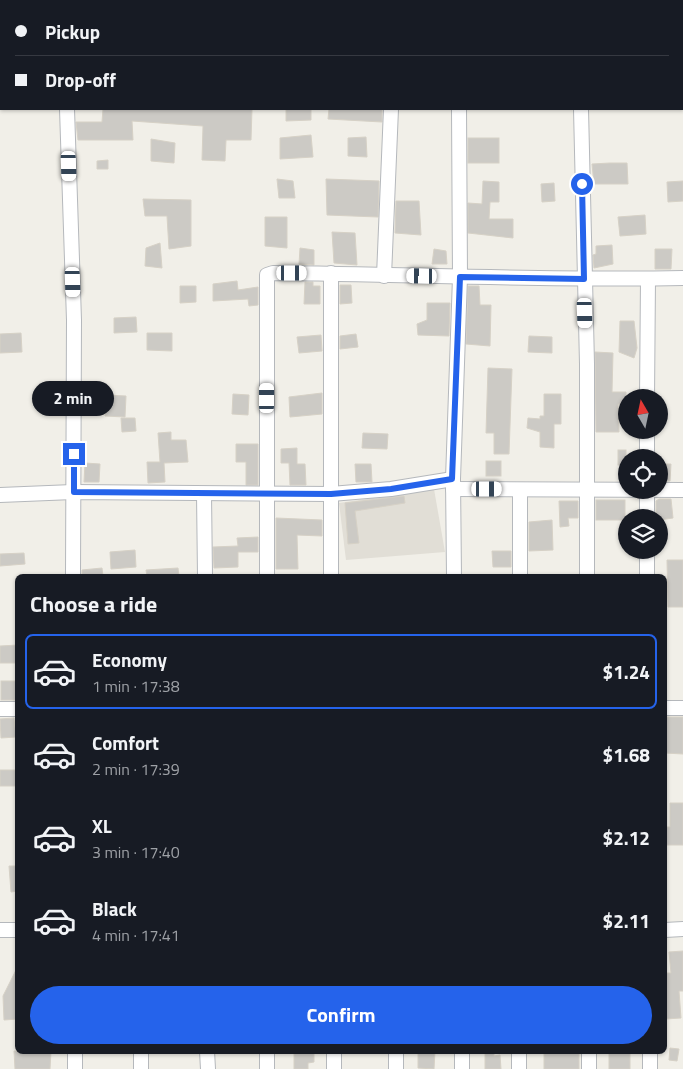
<!DOCTYPE html>
<html lang="en">
<head>
<meta charset="utf-8">
<style>
	body { margin:0; font-family:"Titillium Web",sans-serif; background:#242831; color:#f1f3f6; height:100vh; display:flex; flex-direction:column; font-size:19px; white-space:nowrap }
	* { box-sizing:border-box; margin:0 }
	p { font-size:16px; color:#9ea1a6 }
	.icon { flex:none; width:28px; height:28px; fill:none; stroke:currentColor; stroke-width:2; stroke-linecap:round; stroke-linejoin:round }
	.map { position:relative; flex:1; overflow:hidden }
	.details { position:absolute; left:15px; top:574px; width:652px; height:480px; display:flex; flex-direction:column; background:#171b24; border-radius:8px; box-shadow:0 1px 4px #0004 }
	.details>* { flex:none }
	.top-card { position:absolute; left:0px; top:0px; width:684px; height:110px; box-shadow:0 1px 4px #0004; display:grid; align-content:center; height:110px; padding:0 15px; background:#171b24 }
	.needle { width:32px; rotate:351deg }
	.tools { position:absolute; left:618px; top:389px; display:grid; gap:10px }
	.tools a { display:grid; place-items:center; width:50px; height:50px; border-radius:50%; background:#171b24; box-shadow:0 1px 4px #0004; font-size:25px }
	.end { position:absolute; width:22px; height:22px; margin:-11px; border:6px solid #2563eb; background:#fff; box-shadow:0 0 0 2px #fff }
	.from { border-radius:50% }
	.bubble { position:absolute; height:35px; border-radius:18px; background:#171b24; box-shadow:0 1px 4px #0004; font-size:16px; font-weight:700; line-height:35px; text-align:center }
	.car { position:absolute; width:15px; height:30px; margin:-15px -8px; border-radius:6px; box-shadow:0 0 4px 1px #0007; background:linear-gradient(#fff 24%,#345 0 40%,#fff 0 76%,#345 0 86%,#fff 0) }
	.top-card b { display:flex; align-items:center; gap:18px; height:48px; font-size:19px }
	.top-card b+b { border-top:1px solid #363941 }
	.top-card i { width:12px; height:12px; background:#f1f3f6 }
	ul { padding:0; list-style:none }
	li { display:flex; align-items:center; gap:15px; height:75px; margin:0 10px 8px; padding:0 5px; border:2px solid transparent; border-radius:8px }
	li div { flex:1 }
	li b { display:block; font-size:19px }
	li em { font-style:normal; font-weight:700 }
	li.active { border-color:#2563eb }
	li>.icon { width:45px; height:45px; stroke-width:1.5 }
	h2 { padding:0 15px; font-size:22px; line-height:60px }
	.cta { display:flex; gap:10px; margin-top:auto; padding:10px 15px }
	.cta a { flex:1; height:58px; border-radius:30px; background:#2563eb; color:#fff; font-size:20px; font-weight:700; line-height:58px; text-align:center }
	.map>svg:first-child { display:block }
	.education { fill:#e1ded6 }
	.building { fill:#cccac5; stroke:#d6d1c6 }
	.lines { fill:none; stroke-linecap:round; stroke-linejoin:round }
	.minor-casing { stroke:#b5b8bc; stroke-width:16 }
	.minor { stroke:#fff; stroke-width:14 }
	.route { stroke:#2563eb; stroke-width:6 }
</style>
</head>
<body>
<div class="map">
<svg width="683" height="1069" viewBox="0 0 683 1069">
	<rect width="100%" height="100%" fill="#f1efe8"/>
	<path class="education" d="M434,489L445,552L346,560L339,503Z"/>
	<g class="building">
		<path d="M103,109H252L251,140H226L225,161L202,160L203,126L132,121L133,140H78L76,122H102Z"/>
		<path d="M286,109H311V120L286,121Z"/>
		<path d="M329,109H382V122L328,119Z"/>
		<path d="M311,135L313,157L280,159V138Z"/>
		<path d="M366,137L367,157L348,156V138Z"/>
		<rect x="468" y="138" width="31" height="25"/>
		<path d="M151,139L175,143L174,163L151,161Z"/>
		<path d="M108,160V169H97V161Z"/>
		<path d="M610,163H627L628,184H594L592,164Z"/>
		<path d="M277,179L293,181L295,198H279Z"/>
		<path d="M326,179L379,181L378,217L327,215Z"/>
		<path d="M483,181L499,182V202H490L489,219H513V238L468,233V203L482,204Z"/>
		<path d="M683,181V201L668,202L667,182Z"/>
		<path d="M554,183L555,201L542,202L541,184Z"/>
		<path d="M143,199L191,200V246L169,249L167,216H145Z"/>
		<path d="M396,201H419L421,235L395,233Z"/>
		<path d="M645,215L646,234L620,236L618,217Z"/>
		<path d="M265,217H287V248L265,246Z"/>
		<path d="M332,232L355,233L357,265L334,263Z"/>
		<path d="M160,243L162,268L145,266L146,248Z"/>
		<path d="M612,245L613,264L594,268L593,255L596,254V246Z"/>
		<path d="M300,248L314,250V265L299,264Z"/>
		<path d="M434,249L446,251L447,264H432Z"/>
		<path d="M655,249H672L671,269H655Z"/>
		<path d="M237,281L238,290L258,287V305L249,306L248,299L213,301V284Z"/>
		<path d="M305,282H313V286H320V304H304Z"/>
		<path d="M340,285H351L352,303L340,304Z"/>
		<path d="M180,286H196V302L180,303Z"/>
		<path d="M468,286H479L480,305H491L490,346L466,344Z"/>
		<path d="M427,303H450L449,336L418,335L417,324L427,320Z"/>
		<path d="M136,317L137,332L114,333V318Z"/>
		<path d="M620,321H634L637,348L634,358L619,352Z"/>
		<path d="M21,333L22,352L0,353V334Z"/>
		<path d="M147,333H172V351L147,350Z"/>
		<path d="M356,334L358,347L340,349V336Z"/>
		<path d="M321,335L322,351L299,353L297,337Z"/>
		<path d="M529,336L552,337V353L528,352Z"/>
		<path d="M595,352L613,353L612,392H626V404H618L619,432H596Z"/>
		<path d="M488,368L512,369L509,454H494V433H486Z"/>
		<path d="M322,393V414L290,417L289,397Z"/>
		<path d="M233,394L249,395L248,415L232,414Z"/>
		<path d="M544,394H561V424H554V448L540,447V432L527,428L528,418L540,419V416H544Z"/>
		<path d="M106,395L126,396L125,417L105,416Z"/>
		<path d="M121,418H135L136,431L122,432Z"/>
		<path d="M171,432V440H186L188,462L164,463L165,482L148,483L147,462H160L158,433Z"/>
		<path d="M363,433L388,434L387,449L362,448Z"/>
		<path d="M236,444H258V485H246V462H236Z"/>
		<path d="M297,448V464H305L306,485H290L289,463H281V449Z"/>
		<rect x="618" y="450" width="8" height="15"/>
		<rect x="486" y="461" width="15" height="15"/>
		<path d="M85,463L100,464L99,482H84Z"/>
		<path d="M355,464H371L372,482H356Z"/>
		<path d="M659,464H671L670,481H659Z"/>
		<path d="M404,496L405,503L355,511L359,543L348,544L345,503Z"/>
		<path d="M659,499H671L673,518L659,520L656,518V501Z"/>
		<rect x="596" y="500" width="29" height="20"/>
		<path d="M559,501H578V518H568L569,526L560,527Z"/>
		<path d="M276,518L322,520V536L297,535L298,569H276Z"/>
		<path d="M552,520L553,550L529,551V522Z"/>
		<path d="M258,537V552H238V567L214,568L213,547L238,546L237,538Z"/>
		<path d="M135,550L136,567L111,569L110,552Z"/>
		<path d="M492,551H511V567H493Z"/>
		<path d="M24,553L25,564L0,566V554Z"/>
		<path d="M667,560H683V607H668Z"/>
		<path d="M102,568L103,576H82V570Z"/>
		<path d="M178,568L179,576H147L146,570Z"/>
		<path d="M18,645V663H0V646Z"/>
		<rect x="1" y="681" width="17" height="19"/>
		<path d="M666,717H683V754L665,753Z"/>
		<path d="M14,718L16,737L1,738L0,719Z"/>
		<rect x="0" y="770" width="18" height="16"/>
		<path d="M670,803H683V845H665V827H670Z"/>
		<path d="M9,866H18V891L11,892Z"/>
		<path d="M683,951V991H679L681,1018L665,1019V973H671L669,952Z"/>
		<path d="M18,966V1019L4,1020L3,996Z"/>
		<path d="M670,1048L679,1049L677,1061L669,1060Z"/>
		<path d="M14,1051H51L50,1069H15Z"/>
		<path d="M294,1051L314,1053V1062L308,1063V1069H294Z"/>
		<path d="M418,1051H435L434,1069L418,1068Z"/>
		<path d="M485,1051H494V1056L500,1055L501,1069H485Z"/>
		<rect x="544" y="1051" width="35" height="18"/>
		<rect x="609" y="1051" width="21" height="18"/>
	</g>
	<g class="lines">
		<defs>
			<g id="minor">
				<path d="M64,0V1"/>
				<path d="M459,0V1"/>
				<path d="M577,0V1"/>
				<path d="M393,1V0"/>
				<path d="M520,1V0"/>
				<path d="M682,66H683"/>
				<path d="M67,109L74,320L73,576"/>
				<path d="M581,109L587,364V576"/>
				<path d="M331,273V576"/>
				<path d="M384,276L391,109"/>
				<path d="M647,398L648,279"/>
				<path d="M647,458V430"/>
				<path d="M453,489L683,490"/>
				<path d="M204,494L205,576"/>
				<path d="M0,495L73,492L331,494L391,489L453,479"/>
				<path d="M647,518V490"/>
				<path d="M267,576V275L273,273C409,274 546,281 683,278"/>
				<path d="M454,576L453,479L460,277L459,109"/>
				<path d="M520,576V490"/>
				<path d="M647,576V550"/>
				<path d="M665,708H683"/>
				<path d="M0,709H18"/>
				<path d="M0,930H18"/>
				<path d="M665,930L683,929"/>
				<path d="M75,1051V1069"/>
				<path d="M207,1051L208,1069"/>
				<path d="M267,1051V1069"/>
				<path d="M334,1051V1069"/>
				<path d="M462,1051V1069"/>
				<path d="M589,1051V1069"/>
				<path d="M650,1051V1069"/>
				<path d="M141,1069V1051"/>
				<path d="M396,1069V1051"/>
				<path d="M519,1069V1051"/>
			</g>
		</defs>
		<use href="#minor" class="minor-casing"/>
		<use href="#minor" class="minor"/>
	</g>
	<g class="lines">
		<path class="route" d="M74,454V492L331,494L391,489L452,479L460,277L584,279L582,184"/>
	</g>
</svg>
<div class="tools">
<a><svg class="needle" viewBox="-14 -14 28 28"><path d="M0-13l5 13h-10z" fill="#e53935"/><path d="M0 13l5-13h-10z" fill="#9ea1a6"/></svg></a>
<a><svg class="icon" aria-label="locate" viewBox="0 0 24 24"><circle cx="12" cy="12" r="6"/><path d="M12 2v4M12 18v4M2 12h4M18 12h4"/></svg></a>
<a><svg class="icon" aria-label="layers" viewBox="0 0 24 24"><path d="M12 4l9 5-9 5-9-5zM3 14l9 5 9-5"/></svg></a>
</div>
<i class="end from" style="left:582px;top:184px"></i>
<i class="end" style="left:74px;top:454px"></i>
<div class="bubble" style="left:32px;top:381px;width:82px">2 min</div>
<i class="car" style="left:69px;top:166px;rotate:178deg"></i>
<i class="car" style="left:292px;top:273px;rotate:90deg"></i>
<i class="car" style="left:422px;top:276px;rotate:271deg"></i>
<i class="car" style="left:73px;top:282px;rotate:178deg"></i>
<i class="car" style="left:585px;top:313px;rotate:178deg"></i>
<i class="car" style="left:267px;top:398px;rotate:0deg"></i>
<i class="car" style="left:487px;top:489px;rotate:90deg"></i>
<div class="top-card">
<b><i class="from"></i>Pickup</b>
<b><i></i>Drop-off</b>
</div>
<section class="details">
<h2>Choose a ride</h2>
<ul>
<li class="active"><svg class="icon" aria-label="car" viewBox="0 0 24 24"><path d="M5 17H2v-5l4-1 3-4h7l3 4 3 1v5h-3M9 17h6M6 11h13"/><circle cx="7" cy="17" r="2"/><circle cx="17" cy="17" r="2"/></svg><div><b>Economy</b><p>1 min · 17:38</p></div><em>$1.24</em></li>
<li><svg class="icon" aria-label="car" viewBox="0 0 24 24"><path d="M5 17H2v-5l4-1 3-4h7l3 4 3 1v5h-3M9 17h6M6 11h13"/><circle cx="7" cy="17" r="2"/><circle cx="17" cy="17" r="2"/></svg><div><b>Comfort</b><p>2 min · 17:39</p></div><em>$1.68</em></li>
<li><svg class="icon" aria-label="car" viewBox="0 0 24 24"><path d="M5 17H2v-5l4-1 3-4h7l3 4 3 1v5h-3M9 17h6M6 11h13"/><circle cx="7" cy="17" r="2"/><circle cx="17" cy="17" r="2"/></svg><div><b>XL</b><p>3 min · 17:40</p></div><em>$2.12</em></li>
<li><svg class="icon" aria-label="car" viewBox="0 0 24 24"><path d="M5 17H2v-5l4-1 3-4h7l3 4 3 1v5h-3M9 17h6M6 11h13"/><circle cx="7" cy="17" r="2"/><circle cx="17" cy="17" r="2"/></svg><div><b>Black</b><p>4 min · 17:41</p></div><em>$2.11</em></li>
</ul>
<div class="cta"><a>Confirm</a></div>
</section>
</div>
</body>
</html>
